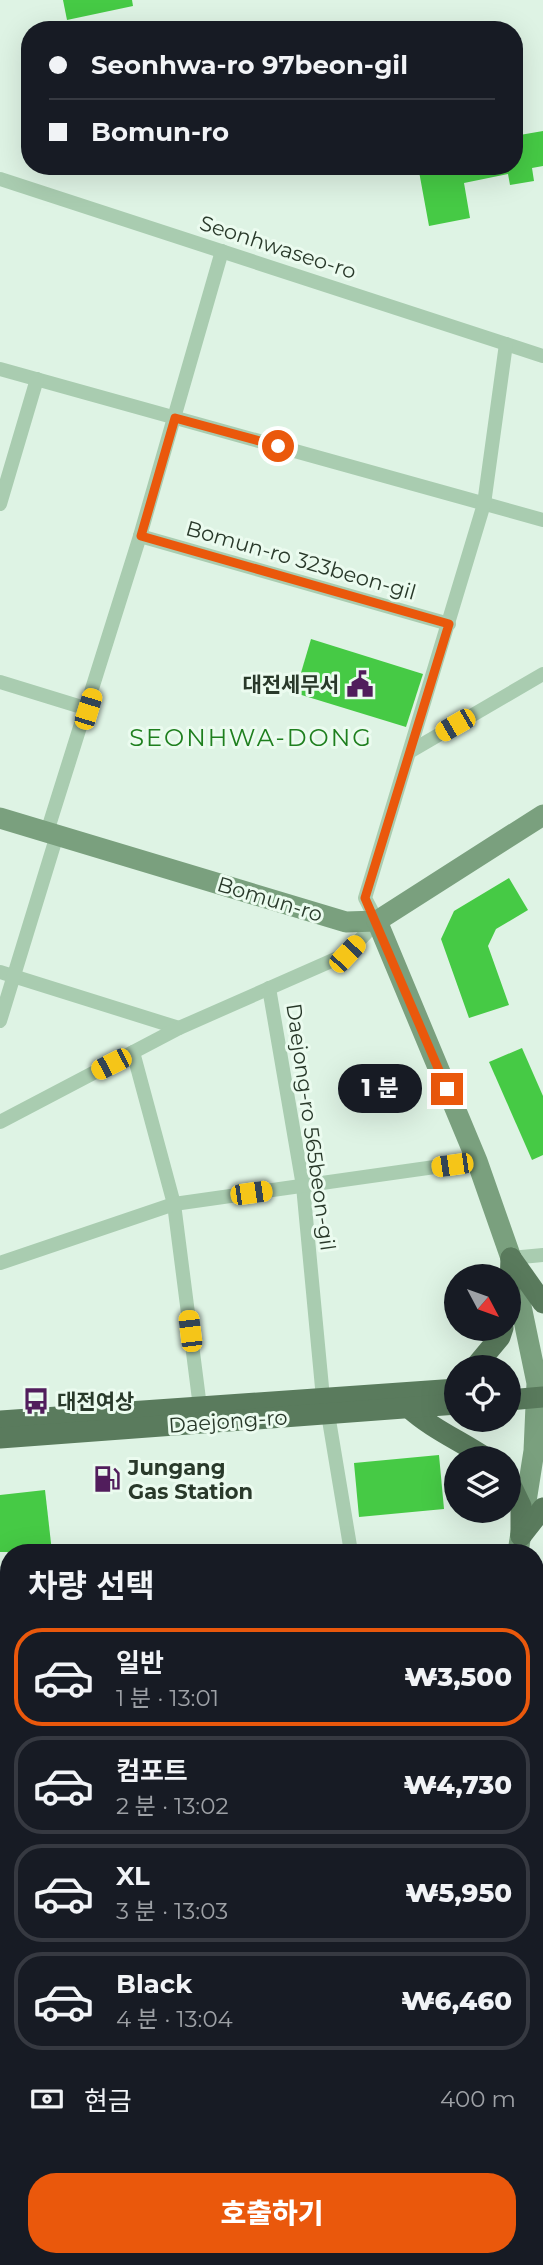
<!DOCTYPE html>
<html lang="ko">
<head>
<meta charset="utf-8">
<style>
	body { margin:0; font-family:Montserrat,"Noto Sans KR",sans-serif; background:#242831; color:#f1f3f6; height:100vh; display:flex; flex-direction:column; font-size:26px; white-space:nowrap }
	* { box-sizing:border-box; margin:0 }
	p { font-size:23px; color:#9ea1a6 }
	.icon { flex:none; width:38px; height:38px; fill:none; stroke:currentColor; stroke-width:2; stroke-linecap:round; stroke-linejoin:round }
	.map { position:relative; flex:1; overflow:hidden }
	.side { position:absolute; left:0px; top:1544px; width:544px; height:723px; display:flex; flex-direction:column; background:#171b24; border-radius:28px 28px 0 0; box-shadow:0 7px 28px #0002 }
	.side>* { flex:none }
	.top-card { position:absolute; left:21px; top:21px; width:502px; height:154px; border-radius:28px; box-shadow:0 7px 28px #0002; display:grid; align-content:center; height:154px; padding:0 28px; background:#171b24 }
	.needle { width:46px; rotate:131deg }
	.buttons { position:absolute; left:444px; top:1264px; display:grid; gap:14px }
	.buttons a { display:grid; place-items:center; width:77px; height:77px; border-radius:50%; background:#171b24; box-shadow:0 7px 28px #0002; font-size:35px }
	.end { position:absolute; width:32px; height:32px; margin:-16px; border:9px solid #ea580c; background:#fff; box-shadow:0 0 0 4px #fff }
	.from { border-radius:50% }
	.bubble { position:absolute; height:49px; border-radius:24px; background:#171b24; box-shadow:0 7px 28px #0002; font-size:23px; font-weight:800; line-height:49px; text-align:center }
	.car { position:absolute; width:21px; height:42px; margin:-21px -10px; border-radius:9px; box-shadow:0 0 5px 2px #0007; background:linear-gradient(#f5c518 24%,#345 0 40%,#f5c518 0 76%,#345 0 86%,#f5c518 0) }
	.top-card b { display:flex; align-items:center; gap:24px; height:66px; font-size:26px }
	.top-card b+b { border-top:2px solid #363941 }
	.top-card i { width:18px; height:18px; background:#f1f3f6 }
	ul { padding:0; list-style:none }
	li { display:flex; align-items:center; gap:21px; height:98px; margin:0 14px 10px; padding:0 14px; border:4px solid #363941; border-radius:28px }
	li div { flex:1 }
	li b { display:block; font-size:26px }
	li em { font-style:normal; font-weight:800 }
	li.on { border-color:#ea580c }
	li>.icon { width:63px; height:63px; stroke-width:1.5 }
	h2 { padding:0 28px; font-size:32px; line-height:84px }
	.pay { display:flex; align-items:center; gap:18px; height:77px; padding:0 28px; font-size:26px }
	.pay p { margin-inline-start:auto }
	.primary-button { display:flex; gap:14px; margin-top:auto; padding:14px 28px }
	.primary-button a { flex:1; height:80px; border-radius:28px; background:#ea580c; color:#fff; font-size:28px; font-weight:800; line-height:80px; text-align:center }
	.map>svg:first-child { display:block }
	.water { fill:#a67bb2 }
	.building { fill:#46ca45 }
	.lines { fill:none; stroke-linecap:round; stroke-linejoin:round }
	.street { stroke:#a9ccb0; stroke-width:14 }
	.secondary { stroke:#7aa07e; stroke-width:21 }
	.primary { stroke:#5a7b5d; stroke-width:21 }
	.route { stroke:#ea580c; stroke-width:9 }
	.labels { text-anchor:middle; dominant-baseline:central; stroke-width:6; stroke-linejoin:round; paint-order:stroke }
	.street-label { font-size:21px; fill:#29392a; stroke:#ebfbef }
	.poi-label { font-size:21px; font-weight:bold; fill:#29392a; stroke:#ebfbef; text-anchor:start }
	.quarter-label { font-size:24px; letter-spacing:2px; fill:#1e7f1e; stroke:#ebfbef }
</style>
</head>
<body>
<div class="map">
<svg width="543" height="2265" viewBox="0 0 543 2265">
	<rect width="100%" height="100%" fill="#def3e4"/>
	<path class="water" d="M45,2258H507L543,2265H71Z"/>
	<g class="building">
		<path d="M63,0H132L133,6L67,20Z"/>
		<path d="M543,131V166L532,168L534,181L510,185L508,174L464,183L470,218L429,226L418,166H514V136Z"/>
		<path d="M311,639L423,674L406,727L295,693Z"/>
		<path d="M509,878L528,910L496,929L488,946L509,1005L469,1018L441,939L454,911Z"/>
		<path d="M522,1048L543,1096V1155L532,1160L489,1062Z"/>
		<path d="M439,1455L444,1509L359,1517L354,1463Z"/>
		<path d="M45,1490L52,1552H0V1495Z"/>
	</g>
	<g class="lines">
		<g class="street">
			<path d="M0,179L543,356"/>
			<path d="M0,369L543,520"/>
			<path d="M0,504L37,379"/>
			<path d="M140,536L449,624"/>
			<path d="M0,682L88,709"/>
			<path d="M411,751L543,674"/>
			<path d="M47,832L140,536L222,251"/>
			<path d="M0,972L179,1028"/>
			<path d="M269,988L303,1186L323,1398"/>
			<path d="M0,1021L57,835"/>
			<path d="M133,1052L174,1204L200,1407"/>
			<path d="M0,1122L179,1028L347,954L377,921L365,898L484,504L506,344"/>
			<path d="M511,1258L543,1255"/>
			<path d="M0,1263L174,1204L477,1161"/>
			<path d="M328,1414L351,1552"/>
			<path d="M0,1617L9,1616"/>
			<path d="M536,1621L543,1623"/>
			<path d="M536,1856L543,1857"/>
			<path d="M0,1914L9,1915"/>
			<path d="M0,2051H9"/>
			<path d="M536,2138L543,2140"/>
		</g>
		<g class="secondary">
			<path d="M0,818L346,922L377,921"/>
			<path d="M377,921L477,1161L511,1258L537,1383L534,1451L518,1552"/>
			<path d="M377,921L543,815"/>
			<path d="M536,2201L543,2203"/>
			<path d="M379,2265L380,2258"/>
		</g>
		<g class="primary">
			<path d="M511,1258L543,1303"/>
			<path d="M509,1310L511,1258"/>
			<path d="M475,1367L500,1337L503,1328"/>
			<path d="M509,1400L543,1397"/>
			<path d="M408,1407C432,1429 459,1440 486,1458"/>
			<path d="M0,1421L457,1389"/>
			<path d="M0,1438L457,1404"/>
			<path d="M509,1481L521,1506V1536"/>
			<path d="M521,1536L543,1508"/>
		</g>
	</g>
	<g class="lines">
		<path class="route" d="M278,446L175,418L141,536L449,624L365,898L447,1089"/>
	</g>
	<defs>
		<symbol id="civic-bare" viewBox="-9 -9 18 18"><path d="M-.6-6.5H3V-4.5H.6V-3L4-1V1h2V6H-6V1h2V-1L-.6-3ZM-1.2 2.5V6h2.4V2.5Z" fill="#511d5c" stroke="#ebfbef" stroke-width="2.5" paint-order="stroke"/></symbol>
		<symbol id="bus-bare" viewBox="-9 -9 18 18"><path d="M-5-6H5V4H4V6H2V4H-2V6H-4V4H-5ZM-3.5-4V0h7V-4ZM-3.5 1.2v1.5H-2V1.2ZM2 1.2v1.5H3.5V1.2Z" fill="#511d5c" stroke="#ebfbef" stroke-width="2.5" paint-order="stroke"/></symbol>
		<symbol id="fuel-bare" viewBox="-9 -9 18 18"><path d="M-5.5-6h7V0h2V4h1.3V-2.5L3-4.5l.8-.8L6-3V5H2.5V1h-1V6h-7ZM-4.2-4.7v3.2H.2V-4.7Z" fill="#511d5c" stroke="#ebfbef" stroke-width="2.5" paint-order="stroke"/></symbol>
	</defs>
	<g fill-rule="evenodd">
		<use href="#civic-bare" x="341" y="665" width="38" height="38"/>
		<use href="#bus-bare" x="17" y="1382" width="38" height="38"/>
		<use href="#fuel-bare" x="88" y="1460" width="38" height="38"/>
	</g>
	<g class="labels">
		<g class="street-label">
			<text transform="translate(278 247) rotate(18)">Seonhwaseo-ro</text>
			<text transform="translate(301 560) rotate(16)">Bomun-ro 323beon-gil</text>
			<text transform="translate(270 899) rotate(17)">Bomun-ro</text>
			<text transform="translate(311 1127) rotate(82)">Daejong-ro 565beon-gil</text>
			<text transform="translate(228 1421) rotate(-4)">Daejong-ro</text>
		</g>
		<g class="poi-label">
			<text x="339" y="684" text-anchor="end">대전세무서</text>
			<text x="57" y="1401">대전여상</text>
			<text x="128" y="1467">Jungang<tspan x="128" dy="24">Gas Station</tspan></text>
		</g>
		<g class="quarter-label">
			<text x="251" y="737">SEONHWA-DONG</text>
		</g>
	</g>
</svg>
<div class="buttons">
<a><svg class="needle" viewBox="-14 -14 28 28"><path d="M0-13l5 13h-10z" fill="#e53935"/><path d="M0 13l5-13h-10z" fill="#9ea1a6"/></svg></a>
<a><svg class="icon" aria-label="locate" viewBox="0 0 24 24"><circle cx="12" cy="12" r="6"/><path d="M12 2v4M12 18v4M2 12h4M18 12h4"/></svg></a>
<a><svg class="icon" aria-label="layers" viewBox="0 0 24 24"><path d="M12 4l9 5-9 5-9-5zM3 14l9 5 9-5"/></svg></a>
</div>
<i class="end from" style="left:278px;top:446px"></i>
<i class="end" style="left:447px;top:1089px"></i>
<div class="bubble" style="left:338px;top:1064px;width:84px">1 분</div>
<i class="car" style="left:88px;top:709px;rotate:17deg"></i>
<i class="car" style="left:455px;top:725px;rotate:240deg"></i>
<i class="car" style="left:347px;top:954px;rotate:43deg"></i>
<i class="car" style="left:111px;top:1064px;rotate:243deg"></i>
<i class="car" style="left:452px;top:1165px;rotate:262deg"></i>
<i class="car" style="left:251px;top:1193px;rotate:82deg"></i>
<i class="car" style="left:190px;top:1331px;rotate:353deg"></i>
<div class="top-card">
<b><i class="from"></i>Seonhwa-ro 97beon-gil</b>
<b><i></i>Bomun-ro</b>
</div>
<section class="side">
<h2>차량 선택</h2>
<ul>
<li class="on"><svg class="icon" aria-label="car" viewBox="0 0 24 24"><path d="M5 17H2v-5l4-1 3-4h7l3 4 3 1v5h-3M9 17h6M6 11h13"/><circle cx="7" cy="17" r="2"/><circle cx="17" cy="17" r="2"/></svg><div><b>일반</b><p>1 분 · 13:01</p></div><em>₩3,500</em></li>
<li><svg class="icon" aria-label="car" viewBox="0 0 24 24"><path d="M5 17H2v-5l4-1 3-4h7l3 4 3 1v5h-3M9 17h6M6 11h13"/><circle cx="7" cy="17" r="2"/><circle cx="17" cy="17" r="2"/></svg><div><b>컴포트</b><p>2 분 · 13:02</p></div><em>₩4,730</em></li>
<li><svg class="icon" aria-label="car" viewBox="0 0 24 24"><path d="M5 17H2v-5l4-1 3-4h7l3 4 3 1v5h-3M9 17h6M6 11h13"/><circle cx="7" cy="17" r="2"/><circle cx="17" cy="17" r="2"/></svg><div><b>XL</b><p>3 분 · 13:03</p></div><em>₩5,950</em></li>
<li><svg class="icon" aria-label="car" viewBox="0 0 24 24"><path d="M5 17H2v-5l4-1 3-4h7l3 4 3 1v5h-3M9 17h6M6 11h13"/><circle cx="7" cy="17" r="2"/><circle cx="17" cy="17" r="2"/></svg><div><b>Black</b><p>4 분 · 13:04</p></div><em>₩6,460</em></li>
</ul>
<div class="pay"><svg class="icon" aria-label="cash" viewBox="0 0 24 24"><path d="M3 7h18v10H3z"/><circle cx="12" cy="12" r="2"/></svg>현금<p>400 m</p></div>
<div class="primary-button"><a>호출하기</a></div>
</section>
</div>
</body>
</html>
